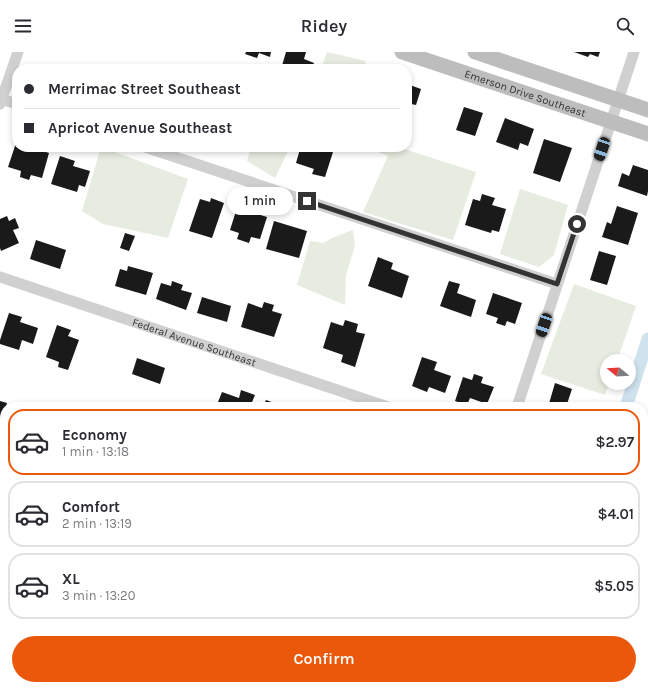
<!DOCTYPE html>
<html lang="en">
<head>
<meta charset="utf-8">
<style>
	body { margin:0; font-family:Karla,sans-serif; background:#f7f7f7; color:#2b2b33; height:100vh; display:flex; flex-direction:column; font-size:15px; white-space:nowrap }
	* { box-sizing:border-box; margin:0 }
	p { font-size:13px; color:#7c7c81 }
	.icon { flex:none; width:22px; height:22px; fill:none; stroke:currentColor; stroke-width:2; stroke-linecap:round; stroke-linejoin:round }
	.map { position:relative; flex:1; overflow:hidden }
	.sheet { position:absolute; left:0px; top:350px; width:648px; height:288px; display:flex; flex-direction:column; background:#fff; border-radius:16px 16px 0 0; box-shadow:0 2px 6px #0003 }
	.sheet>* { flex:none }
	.guide { position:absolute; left:12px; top:12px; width:400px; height:88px; border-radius:16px; box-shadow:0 2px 6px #0003; display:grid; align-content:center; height:88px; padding:0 12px; background:#fff }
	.needle { width:26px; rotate:288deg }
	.controls { position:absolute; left:600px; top:302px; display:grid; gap:8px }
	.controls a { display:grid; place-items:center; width:36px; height:36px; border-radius:50%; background:#fff; box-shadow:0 2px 6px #0003; font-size:20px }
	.end { position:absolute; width:18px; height:18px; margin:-9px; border:5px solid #333; background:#fff; box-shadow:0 0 0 2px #fff }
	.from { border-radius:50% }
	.bubble { position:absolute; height:28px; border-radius:14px; background:#fff; box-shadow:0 2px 6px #0003; font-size:13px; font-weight:600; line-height:28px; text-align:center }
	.car { position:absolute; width:12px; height:24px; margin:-12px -6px; border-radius:5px; box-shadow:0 0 3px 1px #0007; background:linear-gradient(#222 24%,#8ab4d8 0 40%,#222 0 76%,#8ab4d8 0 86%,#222 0) }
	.guide b { display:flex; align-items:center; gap:14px; height:38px; font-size:15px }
	.guide b+b { border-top:1px solid #e1e1e2 }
	.guide i { width:10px; height:10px; background:#2b2b33 }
	ul { padding:7px 0 0; list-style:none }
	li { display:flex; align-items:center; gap:12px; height:66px; margin:0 8px 6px; padding:0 4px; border:2px solid #e1e1e2; border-radius:16px }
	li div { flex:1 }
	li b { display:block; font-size:15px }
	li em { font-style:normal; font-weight:600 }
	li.selected { border-color:#ea580c }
	li>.icon { width:36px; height:36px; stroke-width:1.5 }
	.cta { display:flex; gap:8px; margin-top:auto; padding:8px 12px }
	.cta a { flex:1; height:46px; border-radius:24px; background:#ea580c; color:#fff; font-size:16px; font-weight:600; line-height:46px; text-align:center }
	header { display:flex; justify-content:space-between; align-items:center; height:52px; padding:0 12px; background:#fff; font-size:18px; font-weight:600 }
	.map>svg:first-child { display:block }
	.green { fill:#e6ecdf }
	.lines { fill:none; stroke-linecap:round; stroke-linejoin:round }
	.canal { stroke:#cfe2ee; stroke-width:13 }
	.building { fill:#1a1a1a }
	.street { stroke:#d0d0d0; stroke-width:11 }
	.secondary { stroke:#bdbdbd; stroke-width:15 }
	.route { stroke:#333; stroke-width:5 }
	.labels { text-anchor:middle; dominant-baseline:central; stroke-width:4; stroke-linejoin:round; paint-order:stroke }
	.street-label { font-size:11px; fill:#333; stroke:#fff }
</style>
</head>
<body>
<header><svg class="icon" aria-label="menu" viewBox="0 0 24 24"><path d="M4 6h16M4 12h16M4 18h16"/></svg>Ridey<svg class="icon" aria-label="search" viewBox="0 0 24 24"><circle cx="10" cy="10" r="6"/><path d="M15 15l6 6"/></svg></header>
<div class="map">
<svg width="648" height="638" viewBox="0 0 648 638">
	<rect width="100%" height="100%" fill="#fff"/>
	<g class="green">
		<path d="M327,0L366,9L363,17H321Z"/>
		<path d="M101,95L188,127L168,186L103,172L82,159Z"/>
		<path d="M251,95H290L275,126L247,109Z"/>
		<path d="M365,95H398L476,120L453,188L363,160L388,104Z"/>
		<path d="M520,137L568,153L554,203L539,215L500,202Z"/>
		<path d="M353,178L355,194L346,223L345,253L297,233L310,189L324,191L332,186Z"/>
		<path d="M574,232L636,254L617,309H607V331H609L605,343L541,322Z"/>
		<path d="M643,448L648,450V491L643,490Z"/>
		<path d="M5,614V633H88L92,638H0V616Z"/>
		<path d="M438,633H462L481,638H437Z"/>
	</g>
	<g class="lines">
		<g class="canal">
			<path d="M626,355L648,287"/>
			<path d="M534,638L535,633"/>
		</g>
	</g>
	<g class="building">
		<path d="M246,0H271L270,5L259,1L257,6L245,2Z"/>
		<path d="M286,0H306L304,7L314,11L312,17H281Z"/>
		<path d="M574,0H600L598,5L590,2L588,5Z"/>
		<path d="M407,32L421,37L416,53L407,51Z"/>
		<path d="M464,55L483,61L475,84L456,78Z"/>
		<path d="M505,66L534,77L528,94L520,91L518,98L496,90Z"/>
		<path d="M544,87L572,96L560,130L533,121Z"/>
		<path d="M17,88V95H30L49,101L42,126L31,123L29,128L20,125L21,119L8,115Z"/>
		<path d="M311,95H316L333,100L325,125L312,122L314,117L296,111L300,97L309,100Z"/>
		<path d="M60,104L75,109L73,114L90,119L85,135L79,133L77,140L51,132Z"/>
		<path d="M633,113L648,118V139L647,144L618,134L622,121L629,124Z"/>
		<path d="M482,142L495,146L492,153L506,157L499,180L492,178L491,181L465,173L473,147L480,149Z"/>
		<path d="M211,146L224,151L212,186L189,179L200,147L210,150Z"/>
		<path d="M617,154L638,161L628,193L602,185L607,170L611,172Z"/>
		<path d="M237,156L267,165L260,187L251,185L249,191L237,187L239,181L230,178Z"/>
		<path d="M7,164L9,169L15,166L19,176L13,178L19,191L1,199L0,196V167Z"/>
		<path d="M274,169L307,179L299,206L266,197Z"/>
		<path d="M125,181L135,184L129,199L120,196Z"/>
		<path d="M36,188L66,198L60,217L30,207Z"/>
		<path d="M599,199L616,204L607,233L590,228Z"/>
		<path d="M378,205L393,211L391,217L409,224L402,246L368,234Z"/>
		<path d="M128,214L153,221L146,243L115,234L120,217L127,219Z"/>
		<path d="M172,229L183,233L181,238L192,241L186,258L156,247L161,231L171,234Z"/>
		<path d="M449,229L460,232L457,241L476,248L471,265L440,254Z"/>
		<path d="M493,241L522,251L515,272L507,269L505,274L496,271L498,266L486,262Z"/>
		<path d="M202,245L231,254L227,270L197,261Z"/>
		<path d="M264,250L274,253L272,259L282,262L274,285L241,275L248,251L262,256Z"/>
		<path d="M9,261L22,265L20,270L38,276L33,292L22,288L19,298L0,292V288Z"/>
		<path d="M345,268L358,272L356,280L365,282L355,315L341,310L343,303L323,296L331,270L343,274Z"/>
		<path d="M57,273L71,278L68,284L79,288L68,318L58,315L59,310L46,305Z"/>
		<path d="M422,305L437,310L434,318L451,324L445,341L429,335L427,340L412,334Z"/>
		<path d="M137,306L165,316L160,332L132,322Z"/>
		<path d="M474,322L483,325L481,331L494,335L487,352L470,346L467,353L455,349L463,325L472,328Z"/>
		<path d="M555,331L572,337L566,355H548Z"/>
		<path d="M241,338L255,343L250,355H216L222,340L239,346Z"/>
		<path d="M266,348L286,355H263Z"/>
		<path d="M0,349L7,351L6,355H5V358L0,372Z"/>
		<path d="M1,437L5,438V462L0,461V442Z"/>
		<path d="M648,494V529L643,527V503L644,504Z"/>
		<path d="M5,524V548L0,549V525Z"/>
		<path d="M643,571L648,573L643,588Z"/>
		<path d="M154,633H177L182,638H148Z"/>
		<path d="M277,633H320L318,638H287L288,637Z"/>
		<path d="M598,633H627L626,638H597Z"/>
	</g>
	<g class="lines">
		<g class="street">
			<path d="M1,47L17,52"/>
			<path d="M0,52L18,0"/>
			<path d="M145,95L557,232"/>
			<path id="s1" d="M0,225L388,355"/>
			<path d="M517,355L634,0"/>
			<path d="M0,404L5,405"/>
			<path d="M0,601L5,598"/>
			<path d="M116,633L119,638"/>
			<path d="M247,638L248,633"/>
			<path d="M425,638L427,633"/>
		</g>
		<g class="secondary">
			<path id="s2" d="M402,0L648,82"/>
			<path d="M475,0L648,58"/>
		</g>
	</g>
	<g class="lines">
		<path class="route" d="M307,149L557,232L577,172"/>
	</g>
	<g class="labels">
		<g class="street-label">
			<text stroke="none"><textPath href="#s2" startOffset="130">Emerson Drive Southeast</textPath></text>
			<text stroke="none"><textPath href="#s1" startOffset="205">Federal Avenue Southeast</textPath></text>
		</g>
	</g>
</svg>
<div class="controls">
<a><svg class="needle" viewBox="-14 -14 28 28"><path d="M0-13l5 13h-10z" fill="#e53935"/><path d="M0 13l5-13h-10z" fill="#7c7c81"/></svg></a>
</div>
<i class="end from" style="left:577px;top:172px"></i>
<i class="end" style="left:307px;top:149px"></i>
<div class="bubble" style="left:227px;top:135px;width:66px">1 min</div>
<i class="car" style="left:602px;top:97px;rotate:198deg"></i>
<i class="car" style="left:544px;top:273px;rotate:198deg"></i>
<div class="guide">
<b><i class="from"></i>Merrimac Street Southeast</b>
<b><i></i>Apricot Avenue Southeast</b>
</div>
<section class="sheet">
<ul>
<li class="selected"><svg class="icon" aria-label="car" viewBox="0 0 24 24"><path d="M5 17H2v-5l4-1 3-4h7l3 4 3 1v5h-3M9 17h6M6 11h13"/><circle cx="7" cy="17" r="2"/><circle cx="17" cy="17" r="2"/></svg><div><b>Economy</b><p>1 min · 13:18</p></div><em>$2.97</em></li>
<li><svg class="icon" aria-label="car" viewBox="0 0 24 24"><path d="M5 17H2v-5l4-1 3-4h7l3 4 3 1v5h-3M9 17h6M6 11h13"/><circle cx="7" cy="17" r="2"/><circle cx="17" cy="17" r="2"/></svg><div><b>Comfort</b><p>2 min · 13:19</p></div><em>$4.01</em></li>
<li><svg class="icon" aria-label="car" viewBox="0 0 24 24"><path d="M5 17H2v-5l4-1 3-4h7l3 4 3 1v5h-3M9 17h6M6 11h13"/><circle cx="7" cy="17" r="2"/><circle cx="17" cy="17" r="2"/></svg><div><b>XL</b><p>3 min · 13:20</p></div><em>$5.05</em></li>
</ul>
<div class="cta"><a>Confirm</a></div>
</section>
</div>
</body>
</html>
